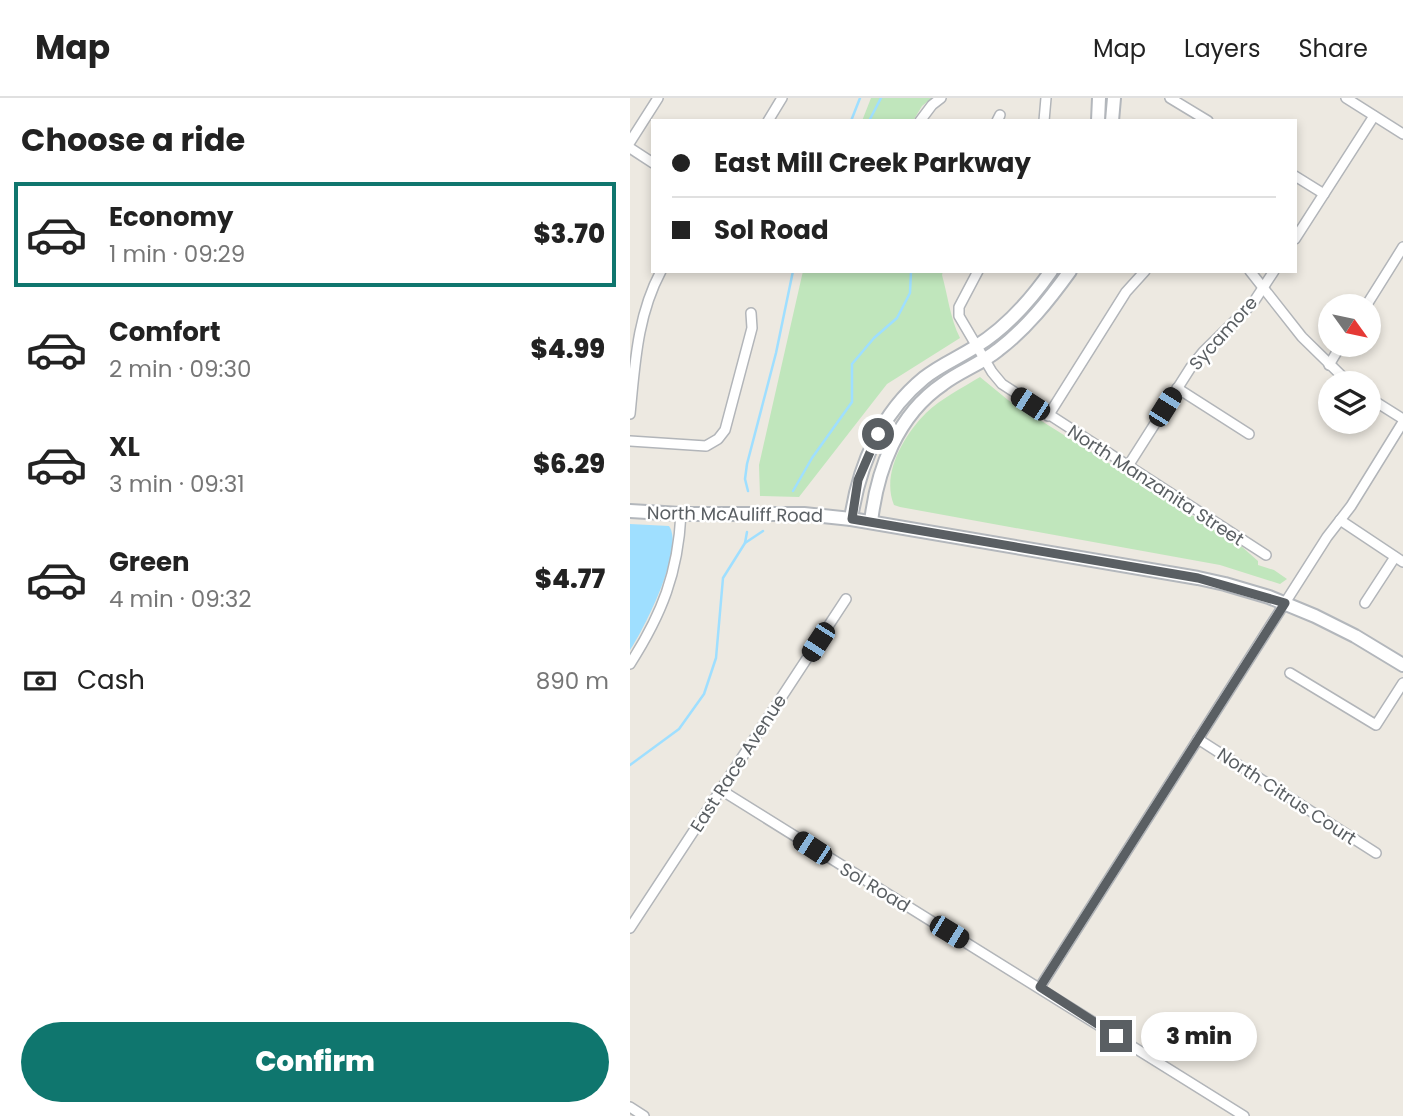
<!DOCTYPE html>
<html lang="en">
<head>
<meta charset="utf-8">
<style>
	body { margin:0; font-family:Poppins,sans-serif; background:#f6f6f6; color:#222; height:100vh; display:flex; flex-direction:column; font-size:26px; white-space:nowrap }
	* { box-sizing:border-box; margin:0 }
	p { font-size:23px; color:#767676 }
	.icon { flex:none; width:38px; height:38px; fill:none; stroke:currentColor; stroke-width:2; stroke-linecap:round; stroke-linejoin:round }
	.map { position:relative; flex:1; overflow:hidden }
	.drawer { display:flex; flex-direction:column; background:#fff; width:630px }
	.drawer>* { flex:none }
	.banner { position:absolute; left:21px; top:21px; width:646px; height:154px; border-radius:0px; box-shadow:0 4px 10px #0003; display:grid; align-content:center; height:154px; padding:0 21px; background:#fff }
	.needle { width:46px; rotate:123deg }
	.buttons { position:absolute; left:688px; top:196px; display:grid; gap:14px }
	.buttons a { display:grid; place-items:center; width:63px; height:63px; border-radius:50%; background:#fff; box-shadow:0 4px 10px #0003; font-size:35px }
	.end { position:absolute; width:32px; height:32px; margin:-16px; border:9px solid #5a5f63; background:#fff; box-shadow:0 0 0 4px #fff }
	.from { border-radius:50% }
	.bubble { position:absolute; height:49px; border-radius:24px; background:#fff; box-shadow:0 4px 10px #0003; font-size:23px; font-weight:800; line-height:49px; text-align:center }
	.car { position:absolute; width:21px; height:42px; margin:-21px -10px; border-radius:9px; box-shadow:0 0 5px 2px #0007; background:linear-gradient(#222 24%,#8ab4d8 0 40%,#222 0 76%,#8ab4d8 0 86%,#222 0) }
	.banner b { display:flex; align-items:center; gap:24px; height:66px; font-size:26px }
	.banner b+b { border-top:2px solid #e0e0e0 }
	.banner i { width:18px; height:18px; background:#222 }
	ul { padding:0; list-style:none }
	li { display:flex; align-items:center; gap:21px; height:105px; margin:0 14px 10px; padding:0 7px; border:4px solid transparent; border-radius:0px }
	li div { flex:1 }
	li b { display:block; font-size:26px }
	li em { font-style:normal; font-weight:800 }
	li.selected { border-color:#0f766e }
	li>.icon { width:63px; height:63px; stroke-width:1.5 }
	h2 { padding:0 21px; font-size:32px; line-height:84px }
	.pay { display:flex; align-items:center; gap:18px; height:77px; padding:0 21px; font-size:26px }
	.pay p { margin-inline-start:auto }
	.button { display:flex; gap:14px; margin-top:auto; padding:14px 21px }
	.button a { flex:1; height:80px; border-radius:42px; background:#0f766e; color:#fff; font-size:28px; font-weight:800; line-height:80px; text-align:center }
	header { display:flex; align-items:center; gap:42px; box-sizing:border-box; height:98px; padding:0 35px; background:#fff; border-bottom:2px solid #e0e0e0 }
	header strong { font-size:33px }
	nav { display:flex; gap:38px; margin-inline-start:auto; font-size:24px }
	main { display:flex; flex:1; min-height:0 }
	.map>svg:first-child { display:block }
	.green { fill:#c0e6bc }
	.water { fill:#9fdfff }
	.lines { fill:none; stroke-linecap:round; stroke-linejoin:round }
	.stream { stroke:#9fdfff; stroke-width:2.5 }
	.street-casing { stroke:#b2b5b9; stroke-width:12 }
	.secondary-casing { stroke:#b3b7bc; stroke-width:16 }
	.street { stroke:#fff; stroke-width:9 }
	.secondary { stroke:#fff; stroke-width:12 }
	.route { stroke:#5a5f63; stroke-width:9 }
	.labels { text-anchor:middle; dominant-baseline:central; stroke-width:5; stroke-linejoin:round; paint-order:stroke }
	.street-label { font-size:18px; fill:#5a5f63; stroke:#fff }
</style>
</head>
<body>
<header>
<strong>Map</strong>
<nav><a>Map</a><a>Layers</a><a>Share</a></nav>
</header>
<main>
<section class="drawer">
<h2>Choose a ride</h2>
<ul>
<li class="selected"><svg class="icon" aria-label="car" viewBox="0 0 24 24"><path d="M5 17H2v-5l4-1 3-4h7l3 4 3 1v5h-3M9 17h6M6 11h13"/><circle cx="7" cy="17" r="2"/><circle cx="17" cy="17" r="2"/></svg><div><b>Economy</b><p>1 min · 09:29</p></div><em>$3.70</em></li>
<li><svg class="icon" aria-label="car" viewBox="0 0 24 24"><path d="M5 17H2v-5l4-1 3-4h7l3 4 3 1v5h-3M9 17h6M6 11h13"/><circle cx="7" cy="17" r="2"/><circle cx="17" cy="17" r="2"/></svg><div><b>Comfort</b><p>2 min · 09:30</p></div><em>$4.99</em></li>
<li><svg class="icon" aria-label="car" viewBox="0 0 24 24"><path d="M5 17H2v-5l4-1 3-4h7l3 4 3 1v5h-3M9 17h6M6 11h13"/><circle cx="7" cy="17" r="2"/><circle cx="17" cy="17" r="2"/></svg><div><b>XL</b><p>3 min · 09:31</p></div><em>$6.29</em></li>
<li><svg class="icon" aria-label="car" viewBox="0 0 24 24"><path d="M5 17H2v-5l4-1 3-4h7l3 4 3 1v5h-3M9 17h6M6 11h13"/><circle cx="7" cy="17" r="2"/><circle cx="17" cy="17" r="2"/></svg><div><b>Green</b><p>4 min · 09:32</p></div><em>$4.77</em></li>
</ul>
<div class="pay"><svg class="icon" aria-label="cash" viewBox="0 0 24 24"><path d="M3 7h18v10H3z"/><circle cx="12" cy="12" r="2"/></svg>Cash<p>890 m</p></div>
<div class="button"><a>Confirm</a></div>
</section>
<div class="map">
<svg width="773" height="1018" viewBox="0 0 773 1018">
	<rect width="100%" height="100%" fill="#ede9e1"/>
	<g class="green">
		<path d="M241,0H302L292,8L283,23H232Z"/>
		<path d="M173,173H313L312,177C318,198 320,220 330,240L257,286L169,399L130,398L129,367Z"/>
		<path d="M350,279L378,302L611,448L628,463V467L644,472L657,481L650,486L590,467L270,409L264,407C251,376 274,337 296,315C312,300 332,290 350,279Z"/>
	</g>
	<path class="water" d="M0,426L39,428C55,450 14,531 0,552Z"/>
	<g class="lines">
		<g class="stream">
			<path d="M221,23L230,0"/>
			<path d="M239,23L251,0"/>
			<path d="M118,393L115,381L117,366L146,255L163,173"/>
			<path d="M163,393L182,360L222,304V266L244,240L267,220L280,195L281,173"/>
			<path d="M115,445L117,434"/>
			<path d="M0,667L49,631L74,596L86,560L93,480L115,445L133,433"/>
		</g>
		<defs>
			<g id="street">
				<path d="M540,0L578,23"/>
				<path d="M716,0L773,36"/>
				<path d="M138,23L152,0"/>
				<path d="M290,23L302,7L311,0"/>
				<path d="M367,23L370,17"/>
				<path d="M414,23L416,0"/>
				<path d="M0,44L28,0"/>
				<path d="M0,50L23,65"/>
				<path d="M665,78L694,96"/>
				<path d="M665,141L744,18"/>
				<path d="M348,173L329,209V218L362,274L372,286L636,457"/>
				<path d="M620,173L672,239L719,285"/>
				<path d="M736,208L773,149"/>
				<path d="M699,267L711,247"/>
				<path d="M547,290L619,336"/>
				<path d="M738,299L773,321"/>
				<path d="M0,316C5,266 7,218 31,173"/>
				<path d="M418,318L496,194L515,173"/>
				<path d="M0,343L76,348L88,341L95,332L122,230L121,215"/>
				<path d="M498,368L561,269L573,254L623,205L644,173"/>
				<path d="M710,422L773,464"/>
				<path d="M735,505L765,459"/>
				<path d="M0,566C32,516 48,475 51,416"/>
				<path d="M660,575L746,627L773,585"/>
				<path d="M568,641L746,755"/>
				<path d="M91,692L614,1018"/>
				<path d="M0,830L216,501"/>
				<path d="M410,889L697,439L721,408L773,324"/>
				<path d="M0,1009L14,1018"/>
			</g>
			<g id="secondary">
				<path d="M468,23L469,0"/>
				<path d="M482,23L484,0"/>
				<path d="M0,413L51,416H174L221,421L568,480L595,486L639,499L685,518L725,538L773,567"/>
				<path d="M221,421C229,367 251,315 294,280C310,267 328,260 345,249C376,230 400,203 421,173"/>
				<path d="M241,424C247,372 267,317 313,286C330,273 351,266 368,252C396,231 419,202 440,173"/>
			</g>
		</defs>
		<use href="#street" class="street-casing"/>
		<use href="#secondary" class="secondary-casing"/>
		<use href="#street" class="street"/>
		<use href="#secondary" class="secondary"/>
	</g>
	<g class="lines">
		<path class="route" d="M248,336L228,382L222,421L568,480L655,505L410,889L486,938"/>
	</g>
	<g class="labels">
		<g class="street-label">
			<text transform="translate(593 235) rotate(-48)">Sycamore</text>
			<text transform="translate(526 387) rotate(33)">North Manzanita Street</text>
			<text transform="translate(105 416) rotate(1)">North McAuliff Road</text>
			<text transform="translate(108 665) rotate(-57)">East Race Avenue</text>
			<text transform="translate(657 698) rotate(33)">North Citrus Court</text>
			<text transform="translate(245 789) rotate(31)">Sol Road</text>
		</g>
	</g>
</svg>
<div class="buttons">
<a><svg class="needle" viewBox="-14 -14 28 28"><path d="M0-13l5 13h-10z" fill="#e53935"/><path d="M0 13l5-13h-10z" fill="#767676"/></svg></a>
<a><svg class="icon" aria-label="layers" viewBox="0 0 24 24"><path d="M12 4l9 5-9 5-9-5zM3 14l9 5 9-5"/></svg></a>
</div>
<i class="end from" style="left:248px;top:336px"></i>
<i class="end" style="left:486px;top:938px"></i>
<div class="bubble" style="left:511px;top:914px;width:116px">3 min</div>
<i class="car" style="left:400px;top:306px;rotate:303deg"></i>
<i class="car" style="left:535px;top:309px;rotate:32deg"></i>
<i class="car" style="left:188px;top:544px;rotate:213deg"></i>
<i class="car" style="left:182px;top:750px;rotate:303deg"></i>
<i class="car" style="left:319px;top:834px;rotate:121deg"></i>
<div class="banner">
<b><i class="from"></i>East Mill Creek Parkway</b>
<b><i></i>Sol Road</b>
</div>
</div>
</main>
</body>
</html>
